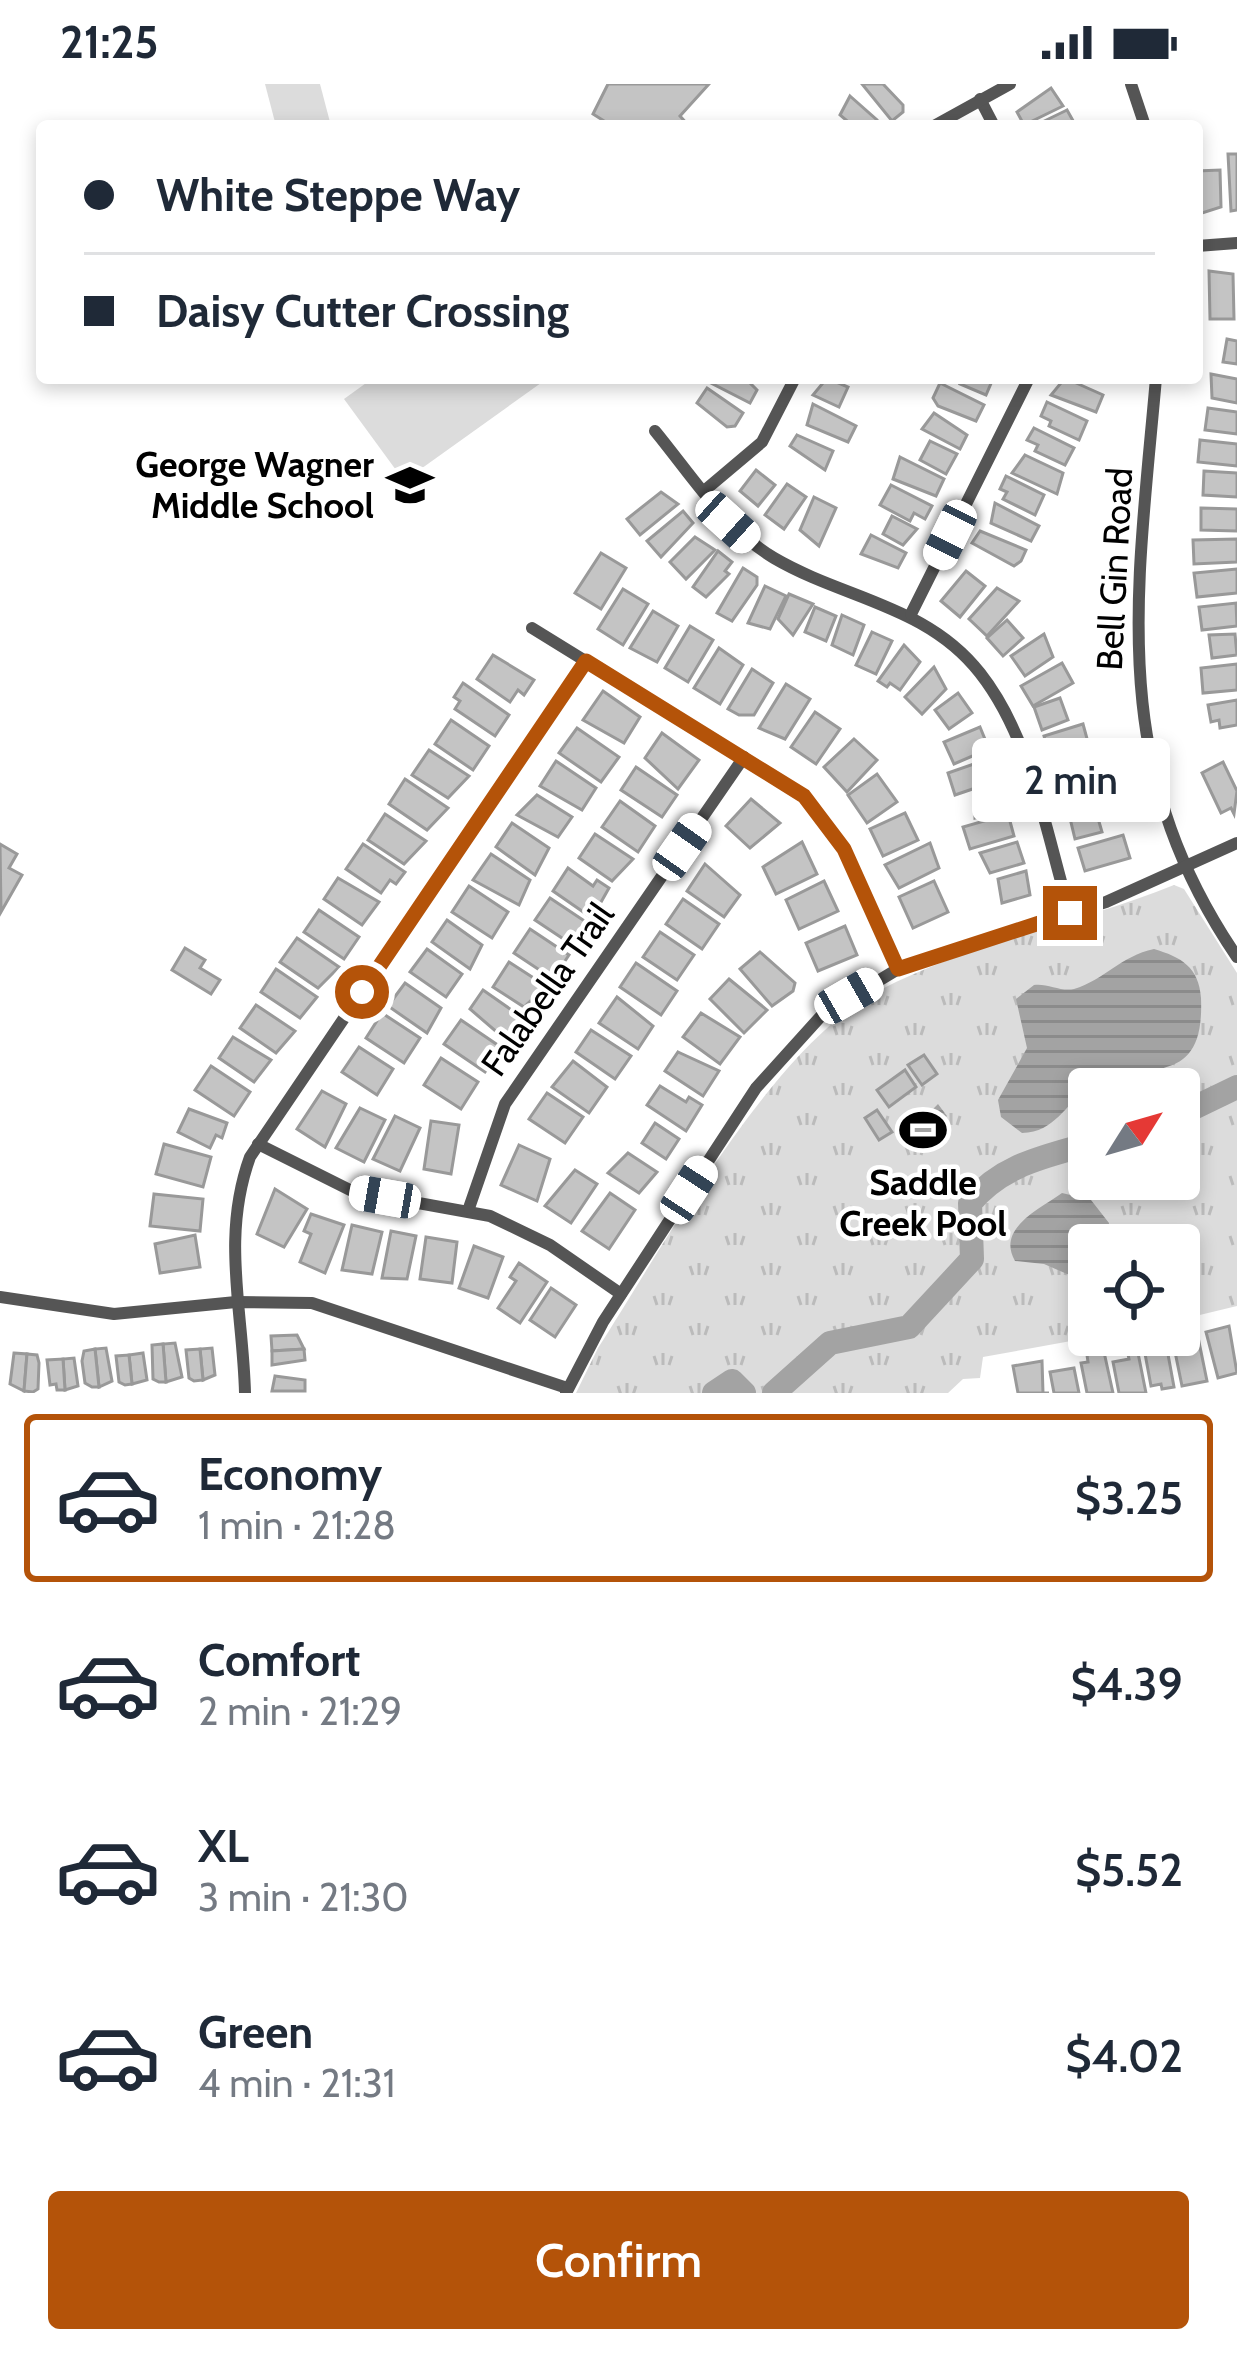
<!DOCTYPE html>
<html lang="en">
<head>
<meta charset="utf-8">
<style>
	body { margin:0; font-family:Cabin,sans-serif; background:#f6f6f7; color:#1f2937; height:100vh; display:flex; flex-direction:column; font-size:45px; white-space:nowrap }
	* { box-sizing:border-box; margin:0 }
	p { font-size:39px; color:#747a83 }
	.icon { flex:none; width:66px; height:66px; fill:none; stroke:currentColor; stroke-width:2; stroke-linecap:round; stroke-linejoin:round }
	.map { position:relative; height:1309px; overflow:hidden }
	.side { display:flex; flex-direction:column; background:#fff; flex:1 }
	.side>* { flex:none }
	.top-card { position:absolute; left:36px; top:36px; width:1167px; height:264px; border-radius:12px; box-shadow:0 6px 18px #0003; display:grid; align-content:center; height:264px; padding:0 48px; background:#fff }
	.needle { width:78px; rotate:53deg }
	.tools { position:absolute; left:1068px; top:984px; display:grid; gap:24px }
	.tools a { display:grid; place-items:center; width:132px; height:132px; border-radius:12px; background:#fff; box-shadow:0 6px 18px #0003; font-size:60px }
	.end { position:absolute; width:54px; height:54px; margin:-27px; border:15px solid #b45309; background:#fff; box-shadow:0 0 0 6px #fff }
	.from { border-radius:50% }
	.bubble { position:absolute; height:84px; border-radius:12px; background:#fff; box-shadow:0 6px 18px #0003; font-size:39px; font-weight:600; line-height:84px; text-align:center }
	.car { position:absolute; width:36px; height:72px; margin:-36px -18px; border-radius:15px; box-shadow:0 0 9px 3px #0007; background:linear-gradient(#fff 24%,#345 0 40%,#fff 0 76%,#345 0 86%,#fff 0) }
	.top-card b { display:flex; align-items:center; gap:42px; height:114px; font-size:45px }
	.top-card b+b { border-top:3px solid #e0e1e3 }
	.top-card i { width:30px; height:30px; background:#1f2937 }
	ul { padding:21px 0 0; list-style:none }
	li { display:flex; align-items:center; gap:36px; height:168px; margin:0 24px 18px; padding:0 24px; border:6px solid transparent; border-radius:12px }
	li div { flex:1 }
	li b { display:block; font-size:45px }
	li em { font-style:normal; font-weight:600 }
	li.selected { border-color:#b45309 }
	li>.icon { width:108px; height:108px; stroke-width:1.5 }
	.cta { display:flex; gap:24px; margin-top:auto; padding:24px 48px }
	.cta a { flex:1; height:138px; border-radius:12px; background:#b45309; color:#fff; font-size:48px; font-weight:600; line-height:138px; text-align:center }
	.status { display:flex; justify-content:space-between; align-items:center; height:84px; padding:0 60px; background:#fff; direction:ltr }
	.status svg { height:33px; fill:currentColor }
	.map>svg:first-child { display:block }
	.grass { fill:url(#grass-tufts); fill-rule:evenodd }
	.pitch { fill:#dcdcdc }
	.water { fill:url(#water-rules) }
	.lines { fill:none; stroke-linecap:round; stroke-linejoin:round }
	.river { stroke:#a3a3a3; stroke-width:24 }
	.building { fill:#c4c4c4; stroke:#999; stroke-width:3 }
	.minor { stroke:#555; stroke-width:12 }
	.route { stroke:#b45309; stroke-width:15 }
	.labels { text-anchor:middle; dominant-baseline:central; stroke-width:9; stroke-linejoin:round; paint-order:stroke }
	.poi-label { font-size:36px; font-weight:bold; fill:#000; stroke:#fff; text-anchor:end }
	.street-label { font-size:36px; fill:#000; stroke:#fff }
</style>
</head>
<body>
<div class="status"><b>21:25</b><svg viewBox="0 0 49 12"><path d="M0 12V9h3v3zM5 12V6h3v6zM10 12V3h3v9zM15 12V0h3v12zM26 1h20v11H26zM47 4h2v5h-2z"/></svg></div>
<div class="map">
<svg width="1237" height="1309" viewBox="0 0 1237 1309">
	<defs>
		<pattern id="grass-tufts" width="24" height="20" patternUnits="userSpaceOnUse" patternTransform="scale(3)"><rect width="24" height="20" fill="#dcdcdc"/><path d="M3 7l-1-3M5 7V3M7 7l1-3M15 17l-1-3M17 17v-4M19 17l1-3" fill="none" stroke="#bbb"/></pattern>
		<pattern id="water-rules" width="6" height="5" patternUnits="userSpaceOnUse" patternTransform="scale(3)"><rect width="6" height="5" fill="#a3a3a3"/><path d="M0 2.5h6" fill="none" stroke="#8b8b8b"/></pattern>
	</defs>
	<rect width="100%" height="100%" fill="#fff"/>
	<path class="grass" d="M1174,801L1184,805L1237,889V1222L1179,1236V1161H1089V1251H1104L983,1273L980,1294L963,1295L948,1309H576L598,1264C665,1160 772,962 880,906C972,858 1078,840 1174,801ZM1089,1005H1179V1095H1089Z"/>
	<g class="pitch">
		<path d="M265,0H320L331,42H276Z"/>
		<path d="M373,294H548L404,397L344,315Z"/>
	</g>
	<g class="water">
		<path d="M1154,865C1181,873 1199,883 1201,914C1205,1009 1143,973 1089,1005C1063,1021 1056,1048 1022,1049L1001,1033L998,1016L1027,964L1016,915L1034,901C1047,899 1061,908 1074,905C1104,896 1121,872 1154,865Z"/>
		<path d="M938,1020L947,1032L935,1045L933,1062L919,1064L902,1049L911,1032L925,1033Z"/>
		<path d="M1062,1109L1091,1116L1109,1139L1107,1160L1089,1161V1181L1074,1193L1044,1180L1015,1177C996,1144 1040,1125 1062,1109Z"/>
	</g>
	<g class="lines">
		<g class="river">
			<path d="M1179,1031L1237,1003"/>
			<path d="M714,1309L732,1297L744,1309"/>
			<path d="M774,1309L830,1259L909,1243L972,1175L970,1119C1002,1081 1043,1073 1089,1060"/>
		</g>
	</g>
	<g class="building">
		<path d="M608,0H709L680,32L689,42H612L593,30Z"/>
		<path d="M862,0H883L903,21V28L892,37Z"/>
		<path d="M1051,4L1063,22L1024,41L1017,28Z"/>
		<path d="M850,12L877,36L875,42H853L840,31Z"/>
		<path d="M1067,26L1076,42H1034L1065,27Z"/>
		<path d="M1228,70H1237V126L1231,127Z"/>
		<path d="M1220,86L1221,123L1199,130L1197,87Z"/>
		<path d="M1209,187L1233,190L1234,235H1210Z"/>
		<path d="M1227,255L1237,257V280L1223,278Z"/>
		<path d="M1211,290L1237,295V319L1212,314Z"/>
		<path d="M713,294H745L757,306L750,319L711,299Z"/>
		<path d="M827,294L848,303L839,323L813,311Z"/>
		<path d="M963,294H989L992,297L986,311L960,300Z"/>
		<path d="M1065,294L1103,311L1096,328L1051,311Z"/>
		<path d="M940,299L984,321L976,337L938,322L933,314Z"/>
		<path d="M707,304L743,329L735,342L727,343L697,319Z"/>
		<path d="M1047,318L1087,337L1079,356L1049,342L1051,337L1041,332Z"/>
		<path d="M813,320L856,342L848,358L807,341Z"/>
		<path d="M1208,324L1237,328V350L1205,346Z"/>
		<path d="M934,329L967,351L960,365L922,345Z"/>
		<path d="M1034,344L1074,364L1065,381L1035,367L1038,361L1027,356Z"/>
		<path d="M797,351L833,367L825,386L790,362Z"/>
		<path d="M1200,356L1237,360V382L1198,378Z"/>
		<path d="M930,357L957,370L946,390L920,376Z"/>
		<path d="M1025,371L1063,389L1057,410L1012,389Z"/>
		<path d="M900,373L944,395L936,412L893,395Z"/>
		<path d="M756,386L775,401L758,422L740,407Z"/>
		<path d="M1204,387L1237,389V413L1203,411Z"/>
		<path d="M1006,392L1044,411L1035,431L1003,415L1007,408L1000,405Z"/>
		<path d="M787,400L806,413L784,445L765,431Z"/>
		<path d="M891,401L932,422L925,435L914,429L910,437L880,421Z"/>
		<path d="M661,408L678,420L640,451L627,435Z"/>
		<path d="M814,413L836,424L819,462L800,446Z"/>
		<path d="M995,419L1039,442L1031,457L991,439Z"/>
		<path d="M1201,424L1237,425V447L1201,446Z"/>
		<path d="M683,427L693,439L661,473L647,457Z"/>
		<path d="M892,432L917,445L903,461L883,450Z"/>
		<path d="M980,447L1026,466L1021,477L1014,482L972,459Z"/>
		<path d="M871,451L906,469L898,484L861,470Z"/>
		<path d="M695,453L715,466L686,495L670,478Z"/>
		<path d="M1237,455V478L1194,480L1193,456Z"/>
		<path d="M718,467L732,478L725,487L729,490L706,513L693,503Z"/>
		<path d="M601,469L626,484L601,525L575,509Z"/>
		<path d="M743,484L757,493V501L732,537L717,529Z"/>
		<path d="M1237,485V509L1197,513L1194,489Z"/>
		<path d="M966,487L985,502L960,533L941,517Z"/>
		<path d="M765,502L786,512L770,545L748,539Z"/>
		<path d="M997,504L1019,517L987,552L969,535Z"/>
		<path d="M623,505L648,520L623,561L598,545Z"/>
		<path d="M789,510L813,520L793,551L778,535Z"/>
		<path d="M1236,519L1237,542L1202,546L1199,523Z"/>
		<path d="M815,523L836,532L826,557L805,548Z"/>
		<path d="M653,527L678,542L657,578L630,564Z"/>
		<path d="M842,531L864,541L853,571L832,561Z"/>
		<path d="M1007,536L1023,554L1003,572L987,554Z"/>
		<path d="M690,542L713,556L688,598L665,584Z"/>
		<path d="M872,548L892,557L876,590L856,581Z"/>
		<path d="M1044,550L1053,573L1025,592L1011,572Z"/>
		<path d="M1235,550L1237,571L1212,574L1209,551Z"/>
		<path d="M904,561L920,578L900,606L890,599L887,603L878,597Z"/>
		<path d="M719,564L743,581L720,620L694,604Z"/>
		<path d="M493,571L534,596L524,611L518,606L510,618L477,595Z"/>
		<path d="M1062,579L1073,599L1033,622L1021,602Z"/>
		<path d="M1237,580V606L1203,609L1201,584Z"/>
		<path d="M934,583L946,605L922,630L905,613Z"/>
		<path d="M752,585L773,599L754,631H739L728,625Z"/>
		<path d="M463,599L509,631L495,652L455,625L460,617L454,613Z"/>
		<path d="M786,600L810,615L785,655L759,644Z"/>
		<path d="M603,607L640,633L624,659L583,636Z"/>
		<path d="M958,609L972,629L949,645L935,626Z"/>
		<path d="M1060,614L1068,636L1042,646L1034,623Z"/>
		<path d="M1237,616V641L1220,644L1219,636L1211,638L1208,621Z"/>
		<path d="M815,628L840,645L816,680L791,663Z"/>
		<path d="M451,636L489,662L473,686L435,660Z"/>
		<path d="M1083,640L1089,662L1050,674L1044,652Z"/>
		<path d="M980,643L989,665L954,680L944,658Z"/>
		<path d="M577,644L619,673L601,698L559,669Z"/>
		<path d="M662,649L699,676L678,705L645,674Z"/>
		<path d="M854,655L877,676L847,708L824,683Z"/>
		<path d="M429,666L469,692L448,714L412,691Z"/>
		<path d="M1090,669L1101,691L1061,703L1057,680Z"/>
		<path d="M991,674L999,696L955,711L948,689Z"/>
		<path d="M556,677L596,704L582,726L540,702Z"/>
		<path d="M1223,678L1237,707L1234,730L1231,724L1221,729L1202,689Z"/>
		<path d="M636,683L677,711L662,733L621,706Z"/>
		<path d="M877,690L897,718L867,739L848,711Z"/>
		<path d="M405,695L448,724L427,746L389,720Z"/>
		<path d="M1097,696L1103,719L1066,728L1061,706Z"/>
		<path d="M1001,704L1006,726L975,734L974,712Z"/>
		<path d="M537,711L572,733L558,753L517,731Z"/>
		<path d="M751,715L780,739L750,764L726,742Z"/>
		<path d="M620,717L655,742L638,768L602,743Z"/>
		<path d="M1095,724L1102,748L1075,755L1069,730Z"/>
		<path d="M905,729L918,756L883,772L870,745Z"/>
		<path d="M385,730L426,757L404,780L368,756Z"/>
		<path d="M1008,730L1014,752L970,765L963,743Z"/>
		<path d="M512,739L549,764L535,791L496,763Z"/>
		<path d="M595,750L633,775L612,797L579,774Z"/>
		<path d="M1123,751L1130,774L1085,787L1078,764Z"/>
		<path d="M802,758L817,790L776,810L763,783Z"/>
		<path d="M1017,758L1024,779L990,789L980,769Z"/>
		<path d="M930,759L939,784L899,804L885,781Z"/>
		<path d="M0,760L17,770L9,784L22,791L1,828Z"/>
		<path d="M363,760L405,788L396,800L390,796L381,809L346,785Z"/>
		<path d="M491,770L530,796L519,821L473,796Z"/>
		<path d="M705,780L740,811L724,833L687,807Z"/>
		<path d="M568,784L593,802L597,796L609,804L592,834L553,807Z"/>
		<path d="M1026,787L1030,811L1002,819L998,795Z"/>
		<path d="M338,794L379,818L362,841L324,815Z"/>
		<path d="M824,797L838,827L799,845L786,816Z"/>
		<path d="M934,797L948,828L913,844L899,813Z"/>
		<path d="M469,802L508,828L492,854L452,828Z"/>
		<path d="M550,814L589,840L571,860L535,836Z"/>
		<path d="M683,815L719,840L702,865L666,840Z"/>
		<path d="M319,826L359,853L344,875L304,848Z"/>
		<path d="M447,836L482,861L470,885L432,858Z"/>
		<path d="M845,842L857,871L818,887L806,859Z"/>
		<path d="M530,845L569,871L553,895L514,869Z"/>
		<path d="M660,848L694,871L677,896L643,873Z"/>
		<path d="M297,854L339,883L318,904L280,878Z"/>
		<path d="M185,864L205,876L200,884L220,896L211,910L172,886Z"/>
		<path d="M427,865L462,890L446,913L410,888Z"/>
		<path d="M760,868L795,899L793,907L772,922L740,885Z"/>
		<path d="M509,878L546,902L524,923L493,903Z"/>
		<path d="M636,879L677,907L661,931L620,903Z"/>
		<path d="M276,885L317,913L300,934L261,908Z"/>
		<path d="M729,895L767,926L744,949L710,915Z"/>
		<path d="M405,899L441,924L427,949L388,922Z"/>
		<path d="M483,906L523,934L506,956L470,925Z"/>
		<path d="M617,913L653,942L638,965L599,939Z"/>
		<path d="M256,921L295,947L276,969L240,944Z"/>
		<path d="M382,929L420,954L404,979L366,954Z"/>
		<path d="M701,929L740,953L720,980L683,953Z"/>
		<path d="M461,936L502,964L485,988L444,960Z"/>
		<path d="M591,946L631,972L615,995L576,968Z"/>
		<path d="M233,953L271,976L254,998L219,974Z"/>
		<path d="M359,963L393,985L377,1011L342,988Z"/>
		<path d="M678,968L719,987L703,1012L665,987Z"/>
		<path d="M924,971L937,990L922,1001L908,981Z"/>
		<path d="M441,974L478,998L461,1025L424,1001Z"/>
		<path d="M573,977L607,1003L589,1029L552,1003Z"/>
		<path d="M211,982L250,1008L234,1032L195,1006Z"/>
		<path d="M905,986L916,1003L889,1023L877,1006Z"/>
		<path d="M660,1002L686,1018L689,1013L702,1021L686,1047L647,1021Z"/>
		<path d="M322,1007L346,1020L325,1063L297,1045Z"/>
		<path d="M547,1009L583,1033L565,1059L529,1035Z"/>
		<path d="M360,1024L385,1036L364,1078L336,1064Z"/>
		<path d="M189,1025L227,1039L222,1054L216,1051L210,1064L178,1048Z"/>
		<path d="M877,1026L892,1048L879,1056L865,1034Z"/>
		<path d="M395,1032L420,1044L400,1087L373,1075Z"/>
		<path d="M431,1037L459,1041L451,1090L424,1085Z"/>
		<path d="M655,1039L679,1055L666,1075L642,1059Z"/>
		<path d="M164,1060L211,1073L203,1103L156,1090Z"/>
		<path d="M519,1061L550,1075L537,1117L501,1101Z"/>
		<path d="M628,1069L657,1088L639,1109L608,1089Z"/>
		<path d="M575,1086L597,1100L571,1139L545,1122Z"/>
		<path d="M275,1105L307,1125L284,1163L257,1150Z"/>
		<path d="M610,1109L635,1126L609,1165L582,1147Z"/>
		<path d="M154,1110L203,1115L200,1147L150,1142Z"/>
		<path d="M311,1130L344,1141L325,1189L300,1178L311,1150L304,1147Z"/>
		<path d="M352,1141L382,1148L372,1190L342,1186Z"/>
		<path d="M391,1147L416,1152L407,1195L382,1194Z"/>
		<path d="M195,1151L200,1183L160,1189L155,1160Z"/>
		<path d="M426,1153L457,1158L452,1199L420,1195Z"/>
		<path d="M474,1162L503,1173L488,1214L459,1204Z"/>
		<path d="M519,1179L547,1198L520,1239L498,1224L516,1197L510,1193Z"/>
		<path d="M551,1204L576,1221L555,1253L530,1236Z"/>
		<path d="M1229,1242L1237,1289L1218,1294L1206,1248Z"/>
		<path d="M1191,1248L1193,1254L1198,1253L1207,1297L1182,1302L1173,1258Z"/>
		<path d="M297,1251L304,1265L272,1267L271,1252Z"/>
		<path d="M1165,1254L1174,1303L1162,1305L1161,1300L1151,1302L1143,1259Z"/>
		<path d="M175,1259L182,1293L166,1298L163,1260Z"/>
		<path d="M163,1260L166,1298H159L153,1295L152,1261Z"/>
		<path d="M106,1264L112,1297L99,1303L95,1265Z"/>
		<path d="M212,1264L215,1291L203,1296L200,1265Z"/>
		<path d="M1137,1264L1146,1309H1119L1113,1278L1129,1275L1127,1266Z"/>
		<path d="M95,1265L99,1303H92L85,1299L82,1277L84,1267Z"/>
		<path d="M200,1265L203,1296L194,1297L189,1294L186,1266Z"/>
		<path d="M304,1265L305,1276L272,1281V1267Z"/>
		<path d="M1104,1268L1113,1309H1087L1081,1279L1088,1278L1087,1271Z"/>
		<path d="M14,1269L27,1270L24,1307L10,1300Z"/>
		<path d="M143,1269L147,1296L132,1300L129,1271Z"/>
		<path d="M27,1270L37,1271L39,1279L38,1305L33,1308L24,1307Z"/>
		<path d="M129,1271L132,1300L125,1301L119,1298L116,1272Z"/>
		<path d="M74,1274L78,1302L65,1306L63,1275Z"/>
		<path d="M63,1275L65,1306H57L56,1300L50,1301L47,1276Z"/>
		<path d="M1042,1277L1043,1309H1049H1018L1013,1282Z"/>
		<path d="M1074,1284L1079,1309H1054L1050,1288Z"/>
		<path d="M275,1292L305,1296V1307H272Z"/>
	</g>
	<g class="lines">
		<g class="minor">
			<path d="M1131,0L1145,42"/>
			<path d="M980,15L994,42"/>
			<path d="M934,42L1010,0"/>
			<path d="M1197,162L1237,159"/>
			<path d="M1156,294C1137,511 1106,681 1237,873"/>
			<path d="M655,347C692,392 724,444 774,474C844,515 927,521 980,589C1032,655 1046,750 1070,829"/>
			<path d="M704,407L762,358L795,294"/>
			<path d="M911,530L1029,294"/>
			<path d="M532,544L804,712L844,765L898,885"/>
			<path d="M258,1060L352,1107L490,1132L550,1161L621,1210"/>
			<path d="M469,1124L505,1020L744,673"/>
			<path d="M0,1213L114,1230L236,1218L312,1219L567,1304"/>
			<path d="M245,1309C243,1227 221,1153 250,1073L586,577"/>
			<path d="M566,1309L603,1238L756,1004L822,931L898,885L1106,818L1237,759"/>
		</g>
	</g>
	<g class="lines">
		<path class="route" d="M362,908L586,577L804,712L844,765L898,885L1070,829"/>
	</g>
	<defs>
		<symbol id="school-bare" viewBox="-9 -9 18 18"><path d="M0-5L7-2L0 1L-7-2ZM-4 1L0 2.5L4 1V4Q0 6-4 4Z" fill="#000" stroke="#fff" stroke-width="2.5" paint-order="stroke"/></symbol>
		<symbol id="stadium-bare" viewBox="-9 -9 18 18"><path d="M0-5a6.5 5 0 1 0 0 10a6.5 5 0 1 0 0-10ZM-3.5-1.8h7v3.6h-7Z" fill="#000" stroke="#fff" stroke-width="2.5" paint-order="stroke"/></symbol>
	</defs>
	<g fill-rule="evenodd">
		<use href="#school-bare" x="377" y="368" width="66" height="66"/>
		<use href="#stadium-bare" x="890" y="1013" width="66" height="66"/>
	</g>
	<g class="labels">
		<g class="poi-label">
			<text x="374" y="380">George Wagner<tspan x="374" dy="41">Middle School</tspan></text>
			<text x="923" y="1098" text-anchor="middle">Saddle<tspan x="923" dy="41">Creek Pool</tspan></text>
		</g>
		<g class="street-label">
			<text transform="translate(1114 485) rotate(-87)">Bell Gin Road</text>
			<text transform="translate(547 905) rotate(-55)">Falabella Trail</text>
		</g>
	</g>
</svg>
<div class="tools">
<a><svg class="needle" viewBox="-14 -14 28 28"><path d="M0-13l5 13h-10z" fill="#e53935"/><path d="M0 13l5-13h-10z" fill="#747a83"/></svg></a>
<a><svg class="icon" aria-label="locate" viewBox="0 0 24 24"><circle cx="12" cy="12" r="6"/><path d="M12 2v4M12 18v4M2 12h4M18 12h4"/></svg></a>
</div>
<i class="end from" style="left:362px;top:908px"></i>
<i class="end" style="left:1070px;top:829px"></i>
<div class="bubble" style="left:972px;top:654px;width:198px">2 min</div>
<i class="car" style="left:728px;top:438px;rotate:132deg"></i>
<i class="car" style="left:950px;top:451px;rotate:206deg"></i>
<i class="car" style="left:682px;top:763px;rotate:35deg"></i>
<i class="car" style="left:849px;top:912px;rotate:60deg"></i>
<i class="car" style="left:689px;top:1106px;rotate:33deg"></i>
<i class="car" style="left:385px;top:1113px;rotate:280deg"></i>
<div class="top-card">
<b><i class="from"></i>White Steppe Way</b>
<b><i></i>Daisy Cutter Crossing</b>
</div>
</div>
<section class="side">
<ul>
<li class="selected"><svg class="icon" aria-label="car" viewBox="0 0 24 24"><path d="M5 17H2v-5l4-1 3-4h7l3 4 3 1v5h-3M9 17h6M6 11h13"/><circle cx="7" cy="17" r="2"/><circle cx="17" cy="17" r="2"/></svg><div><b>Economy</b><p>1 min · 21:28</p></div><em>$3.25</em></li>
<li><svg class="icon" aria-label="car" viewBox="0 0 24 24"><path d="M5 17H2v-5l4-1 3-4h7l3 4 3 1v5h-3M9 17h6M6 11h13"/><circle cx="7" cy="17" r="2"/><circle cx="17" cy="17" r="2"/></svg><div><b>Comfort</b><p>2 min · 21:29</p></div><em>$4.39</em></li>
<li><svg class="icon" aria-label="car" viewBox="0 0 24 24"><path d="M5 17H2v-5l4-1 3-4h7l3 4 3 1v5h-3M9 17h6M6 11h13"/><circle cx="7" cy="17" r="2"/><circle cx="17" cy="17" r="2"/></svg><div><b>XL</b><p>3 min · 21:30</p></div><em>$5.52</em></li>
<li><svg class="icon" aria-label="car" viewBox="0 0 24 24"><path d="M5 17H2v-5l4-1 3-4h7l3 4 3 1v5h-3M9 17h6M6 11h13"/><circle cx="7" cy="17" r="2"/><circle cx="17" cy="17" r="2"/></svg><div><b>Green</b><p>4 min · 21:31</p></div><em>$4.02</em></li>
</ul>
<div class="cta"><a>Confirm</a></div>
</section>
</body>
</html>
